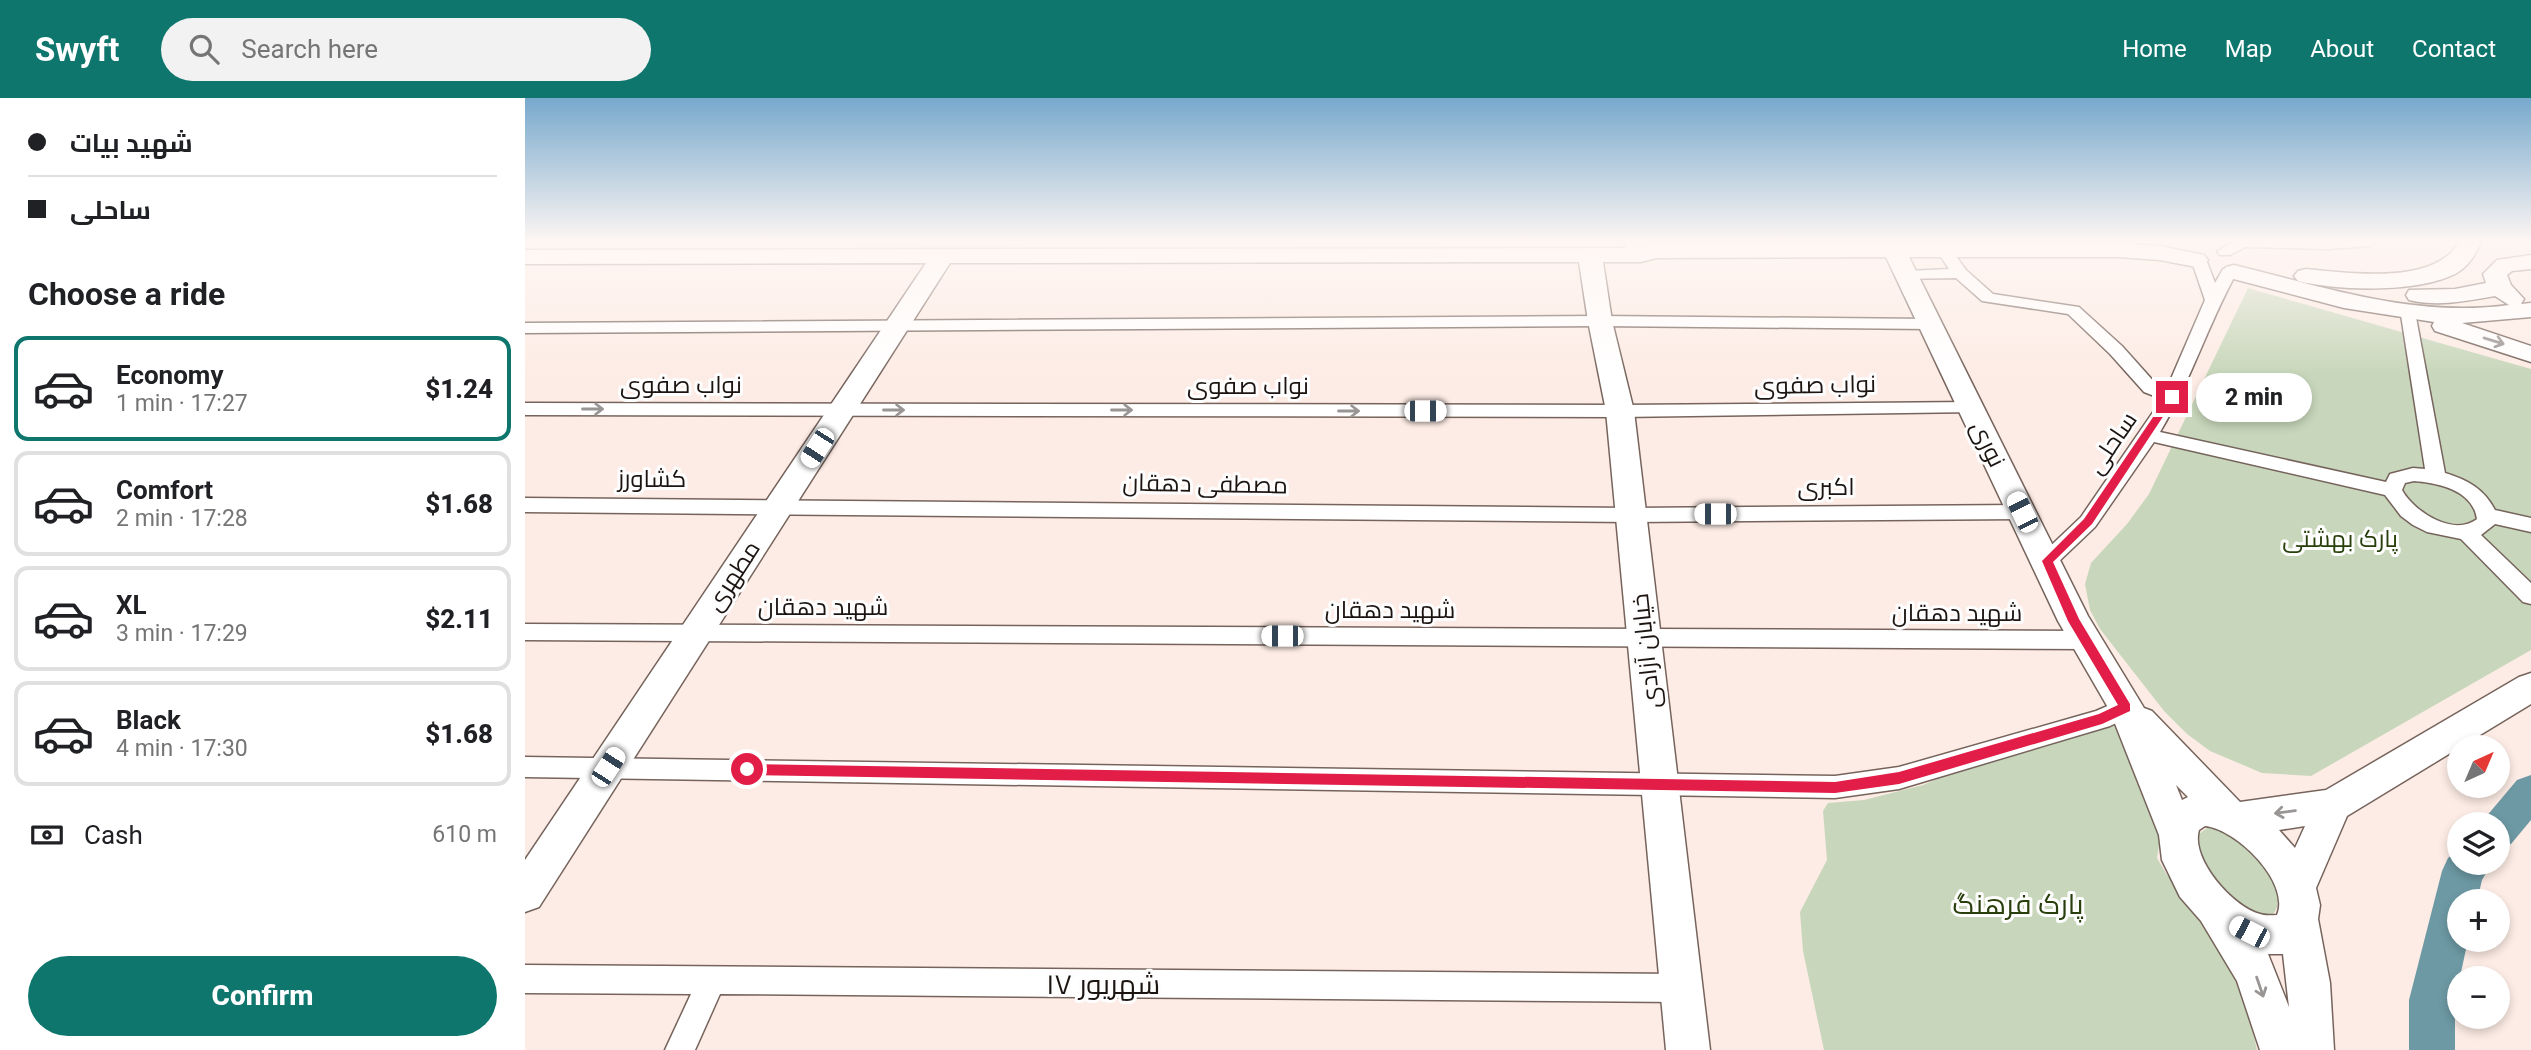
<!DOCTYPE html>
<html lang="en">
<head>
<meta charset="utf-8">
<style>
	body { margin:0; font-family:Roboto,Cairo,sans-serif; background:#f2f2f2; color:#202124; height:100vh; display:flex; flex-direction:column; font-size:26px; white-space:nowrap }
	* { box-sizing:border-box; margin:0 }
	p { font-size:23px; color:#757577 }
	.icon { flex:none; width:38px; height:38px; fill:none; stroke:currentColor; stroke-width:2; stroke-linecap:round; stroke-linejoin:round }
	.map { position:relative; flex:1; overflow:hidden }
	.details { display:flex; flex-direction:column; background:#fff; width:525px }
	.details>* { flex:none }
	.top-card { display:grid; align-content:center; height:154px; padding:0 28px; background:#fff }
	.needle { width:46px; rotate:44deg }
	.buttons { position:absolute; left:1922px; top:637px; display:grid; gap:14px }
	.buttons a { display:grid; place-items:center; width:63px; height:63px; border-radius:50%; background:#fff; box-shadow:0 4px 10px #0003; font-size:35px }
	.end { position:absolute; width:32px; height:32px; margin:-16px; border:9px solid #e11d48; background:#fff; box-shadow:0 0 0 4px #fff }
	.from { border-radius:50% }
	.bubble { position:absolute; height:49px; border-radius:24px; background:#fff; box-shadow:0 4px 10px #0003; font-size:23px; font-weight:800; line-height:49px; text-align:center }
	.car { position:absolute; width:21px; height:42px; margin:-21px -10px; border-radius:9px; box-shadow:0 0 5px 2px #0007; background:linear-gradient(#fff 24%,#345 0 40%,#fff 0 76%,#345 0 86%,#fff 0) }
	.top-card b { display:flex; align-items:center; gap:24px; height:66px; font-size:26px }
	.top-card b+b { border-top:2px solid #e0e0e0 }
	.top-card i { width:18px; height:18px; background:#202124 }
	ul { padding:0; list-style:none }
	li { display:flex; align-items:center; gap:21px; height:105px; margin:0 14px 10px; padding:0 14px; border:4px solid #e0e0e0; border-radius:14px }
	li div { flex:1 }
	li b { display:block; font-size:26px }
	li em { font-style:normal; font-weight:800 }
	li.on { border-color:#0f766e }
	li>.icon { width:63px; height:63px; stroke-width:1.5 }
	h2 { padding:0 28px; font-size:32px; line-height:84px }
	.pay { display:flex; align-items:center; gap:18px; height:77px; padding:0 28px; font-size:26px }
	.pay p { margin-inline-start:auto }
	.cta { display:flex; gap:14px; margin-top:auto; padding:14px 28px }
	.cta a { flex:1; height:80px; border-radius:42px; background:#0f766e; color:#fff; font-size:28px; font-weight:800; line-height:80px; text-align:center }
	header { display:flex; align-items:center; gap:42px; box-sizing:border-box; height:98px; padding:0 35px; background:#0f766e; color:#fff }
	header strong { font-size:33px }
	nav { display:flex; gap:38px; margin-inline-start:auto; font-size:24px }
	.search { width:490px; height:63px; background:#f2f2f2; display:flex; align-items:center; gap:18px; box-sizing:border-box; padding:0 24px; border-radius:38px; color:#757577; font-size:26px }
	main { display:flex; flex:1; min-height:0 }
	.map>svg:first-child { display:block }
	.green { fill:#c8d7bb }
	.lines { fill:none; stroke-linecap:round; stroke-linejoin:round }
	.river { fill:#6d99a4; fill-rule:evenodd }
	.street-casing { stroke:#76645c; stroke-width:3 }
	.secondary-casing { stroke:#76645c; stroke-width:3 }
	.street { fill:#fff; fill-rule:evenodd }
	.secondary { fill:#fff; fill-rule:evenodd }
	.oneway { stroke:#999594 }
	.route { fill:#e11d48 }
	.labels { text-anchor:middle; dominant-baseline:central; stroke-width:6; stroke-linejoin:round; paint-order:stroke }
	.street-label { font-size:24px; fill:#1c1411; stroke:#fdfdfd }
	.park-label { font-size:24px; fill:#283f0b; stroke:#fdfdfd }
	.near-park-label { font-size:28px; fill:#283f0b; stroke:#fdfdfd }
	.near-street-label { font-size:28px; fill:#1c1411; stroke:#fdfdfd }
</style>
</head>
<body>
<header>
<strong>Swyft</strong>
<div class="search"><svg class="icon" aria-label="search" viewBox="0 0 24 24"><circle cx="10" cy="10" r="6"/><path d="M15 15l6 6"/></svg>Search here</div>
<nav><a>Home</a><a>Map</a><a>About</a><a>Contact</a></nav>
</header>
<main>
<section class="details">
<div class="top-card">
<b><i class="from"></i>شهید بیات</b>
<b><i></i>ساحلی</b>
</div>
<h2>Choose a ride</h2>
<ul>
<li class="on"><svg class="icon" aria-label="car" viewBox="0 0 24 24"><path d="M5 17H2v-5l4-1 3-4h7l3 4 3 1v5h-3M9 17h6M6 11h13"/><circle cx="7" cy="17" r="2"/><circle cx="17" cy="17" r="2"/></svg><div><b>Economy</b><p>1 min · 17:27</p></div><em>$1.24</em></li>
<li><svg class="icon" aria-label="car" viewBox="0 0 24 24"><path d="M5 17H2v-5l4-1 3-4h7l3 4 3 1v5h-3M9 17h6M6 11h13"/><circle cx="7" cy="17" r="2"/><circle cx="17" cy="17" r="2"/></svg><div><b>Comfort</b><p>2 min · 17:28</p></div><em>$1.68</em></li>
<li><svg class="icon" aria-label="car" viewBox="0 0 24 24"><path d="M5 17H2v-5l4-1 3-4h7l3 4 3 1v5h-3M9 17h6M6 11h13"/><circle cx="7" cy="17" r="2"/><circle cx="17" cy="17" r="2"/></svg><div><b>XL</b><p>3 min · 17:29</p></div><em>$2.11</em></li>
<li><svg class="icon" aria-label="car" viewBox="0 0 24 24"><path d="M5 17H2v-5l4-1 3-4h7l3 4 3 1v5h-3M9 17h6M6 11h13"/><circle cx="7" cy="17" r="2"/><circle cx="17" cy="17" r="2"/></svg><div><b>Black</b><p>4 min · 17:30</p></div><em>$1.68</em></li>
</ul>
<div class="pay"><svg class="icon" aria-label="cash" viewBox="0 0 24 24"><path d="M3 7h18v10H3z"/><circle cx="12" cy="12" r="2"/></svg>Cash<p>610 m</p></div>
<div class="cta"><a>Confirm</a></div>
</section>
<div class="map">
<svg width="2006" height="952" viewBox="0 0 2006 952">
	<rect width="100%" height="100%" fill="#fdece5"/>
	<g class="green">
		<path d="M1723,190L2006,271V552L1786,678L1737,675L1685,653L1662,636L1639,613L1575,531L1565,512L1560,486L1566,465L1602,426L1624,396Z"/>
		<path d="M1594,625L1637,728L1632,760L1642,777L1660,792L1707,874L1723,912L1732,952H1299L1278,853L1275,814L1302,762L1298,713L1303,705L1339,702L1398,687L1450,665Z"/>
		<path d="M1686,727C1692,729 1701,730 1707,734C1726,746 1771,798 1745,819C1714,821 1666,769 1674,736Z"/>
	</g>
	<g class="lines">
		<g class="river">
			<path d="M2006,677V722L1986,746L1972,751V726H1955L1992,682Z"/>
			<path d="M1934,751V765H1967L1957,782L1952,803H1934V842H1943L1930,902V952H1884V902L1917,773L1923,760Z"/>
		</g>
		<defs>
			<g id="street">
				<path d="M1708,143H1853L1845,148L1804,151L1720,149L1705,157H1695L1692,154Z"/>
				<path d="M1420,148L1425,150L1441,172L1468,196L1554,209L1597,248L1631,286L1642,290L1680,202L1668,167L1676,162L1682,164L1690,185L1698,171H1710L1712,174C1683,226 1666,283 1635,334L1861,384L1865,376L1888,370L1900,371L1876,217L1878,214H1890L1920,375C1943,382 1959,391 1970,412L2006,420V434L1970,426L1956,437L2006,485V506L1998,504L1936,441L1902,434L1888,427L1876,418L1860,397L1629,344L1570,429L1529,468L1522,471L1515,468L1512,463L1515,458L1556,419L1637,301L1619,294L1585,256L1543,216L1457,203L1431,180L1376,181L1374,178L1382,173L1424,171L1412,153ZM1889,383C1913,385 1948,392 1952,421C1929,439 1889,414 1877,392L1880,385Z"/>
				<path d="M1075,218L1405,221L1413,226L1405,231L1075,228L0,235V225Z"/>
				<path d="M1446,304L1452,306L1455,310L1452,314L1095,319L0,317V305L1095,307Z"/>
				<path d="M0,400L1106,410L1497,407L1504,409L1507,414L1504,419L1497,421L1106,424L0,414Z"/>
				<path d="M0,526L1562,533L1570,536L1573,542L1570,548L1562,551L0,542Z"/>
				<path d="M1601,600L1609,602L1613,609L1609,616L1585,628L1374,691L1310,700L0,679V659L1310,678L1374,669L1571,613Z"/>
				<path d="M0,867L1157,876L1167,880L1171,890L1167,900L1157,904L195,896L170,952H140L166,896L0,895Z"/>
			</g>
			<g id="secondary">
				<path d="M1110,143L1129,146L1593,145L1635,148L1679,157L1683,162L1679,167L1671,169L1635,162L1593,159H1384L1563,518L1619,610L1627,613L1715,704L1801,692L1994,579L2006,575V606L1822,718L1791,790L1795,807L1793,821L1805,885L1809,952H1735L1712,883L1676,823L1655,799L1637,762L1634,737L1585,613L1533,523L1361,159L1131,160L1116,164H1078L1087,223L1109,313L1185,952H1141L1081,313L1063,223L1054,164L425,165L14,809L0,814V762L401,165L0,166V152L1099,150L1102,145ZM1651,687L1663,699L1657,702ZM1680,728C1711,731 1766,784 1752,817C1746,817 1740,818 1735,816C1708,809 1665,761 1674,732ZM1780,728L1770,750L1754,732ZM1743,856H1758L1764,909Z"/>
				<path d="M1935,143H1957C1950,157 1944,168 1930,176C1892,195 1813,193 1773,183L1769,178L1773,173L1781,171C1825,175 1910,188 1935,143Z"/>
				<path d="M2006,157V171L1987,173L1982,177L1986,187L1999,201L1996,206L2006,205V219L1937,225L2006,248V264L1910,233L1907,228L1909,224L1819,210L1701,179L1697,174L1701,169L1709,167C1800,189 1889,220 1984,207L1970,198C1942,203 1913,209 1884,202L1881,197L1884,192L1930,191L1961,185L1958,176L1972,162Z"/>
			</g>
		</defs>
		<use href="#street" class="street-casing"/>
		<use href="#secondary" class="secondary-casing"/>
		<use href="#street" class="street"/>
		<use href="#secondary" class="secondary"/>
	</g>
	<defs><path id="oneway-shaft" d="M-6 0H5M1.5-3L5.5 0L1.5 3" fill="none" stroke-width="1.6" stroke-linecap="round" stroke-linejoin="round" transform="scale(1.75)"/></defs>
	<g class="oneway">
		<use href="#oneway-shaft" transform="translate(1969 243) rotate(17)"/>
		<use href="#oneway-shaft" transform="translate(68 311)"/>
		<use href="#oneway-shaft" transform="translate(369 312)"/>
		<use href="#oneway-shaft" transform="translate(597 312)"/>
		<use href="#oneway-shaft" transform="translate(824 313)"/>
		<use href="#oneway-shaft" transform="translate(1760 714) rotate(172)"/>
		<use href="#oneway-shaft" transform="translate(1735 889) rotate(71)"/>
	</g>
	<linearGradient id="sky" x2="0" y2="1"><stop stop-color="#77a9cd"/><stop offset="0.52" stop-color="#fef6f3"/><stop offset="1" stop-color="#fef6f3" stop-opacity="0"/></linearGradient>
	<rect width="2006" height="276" fill="url(#sky)"/>
	<path class="route" d="M1643,297L1651,299L1567,426L1528,464L1554,521L1605,606V613L1577,626L1374,686L1310,695L222,677L215,671L222,666L1310,684L1374,674L1574,616L1593,607L1543,523L1517,463L1559,421Z"/>
	<g class="labels">
		<g class="street-label">
			<text x="156" y="287">نواب صفوی</text>
			<text transform="translate(1290 287) rotate(-1)">نواب صفوی</text>
			<text x="723" y="288">نواب صفوی</text>
			<text transform="translate(1587 345) rotate(-56)">ساحلی</text>
			<text transform="translate(1463 346) rotate(64)">نوری</text>
			<text x="127" y="381">کشاورز</text>
			<text transform="translate(680 386) rotate(1)">مصطفی دهقان</text>
			<text x="1301" y="389">اکبری</text>
			<text transform="translate(208 478) rotate(-57)">مطهری</text>
			<text x="298" y="509">شهید دهقان</text>
			<text x="865" y="512">شهید دهقان</text>
			<text x="1432" y="515">شهید دهقان</text>
			<text transform="translate(1121 553) rotate(-96)">خیابان آزادی</text>
		</g>
		<g class="park-label">
			<text x="1815" y="441">پارک بهشتی</text>
		</g>
		<g class="near-park-label">
			<text x="1493" y="806">پارک فرهنگ</text>
		</g>
		<g class="near-street-label">
			<text x="578" y="886">۱۷ شهریور</text>
		</g>
	</g>
</svg>
<div class="buttons">
<a><svg class="needle" viewBox="-14 -14 28 28"><path d="M0-13l5 13h-10z" fill="#e53935"/><path d="M0 13l5-13h-10z" fill="#757577"/></svg></a>
<a><svg class="icon" aria-label="layers" viewBox="0 0 24 24"><path d="M12 4l9 5-9 5-9-5zM3 14l9 5 9-5"/></svg></a>
<a>+</a>
<a>−</a>
</div>
<i class="end from" style="left:222px;top:671px"></i>
<i class="end" style="left:1647px;top:299px"></i>
<div class="bubble" style="left:1671px;top:275px;width:116px">2 min</div>
<i class="car" style="left:900px;top:313px;rotate:90deg"></i>
<i class="car" style="left:292px;top:350px;rotate:213deg"></i>
<i class="car" style="left:1497px;top:414px;rotate:334deg"></i>
<i class="car" style="left:1190px;top:416px;rotate:270deg"></i>
<i class="car" style="left:757px;top:538px;rotate:270deg"></i>
<i class="car" style="left:83px;top:669px;rotate:33deg"></i>
<i class="car" style="left:1724px;top:834px;rotate:297deg"></i>
</div>
</main>
</body>
</html>
